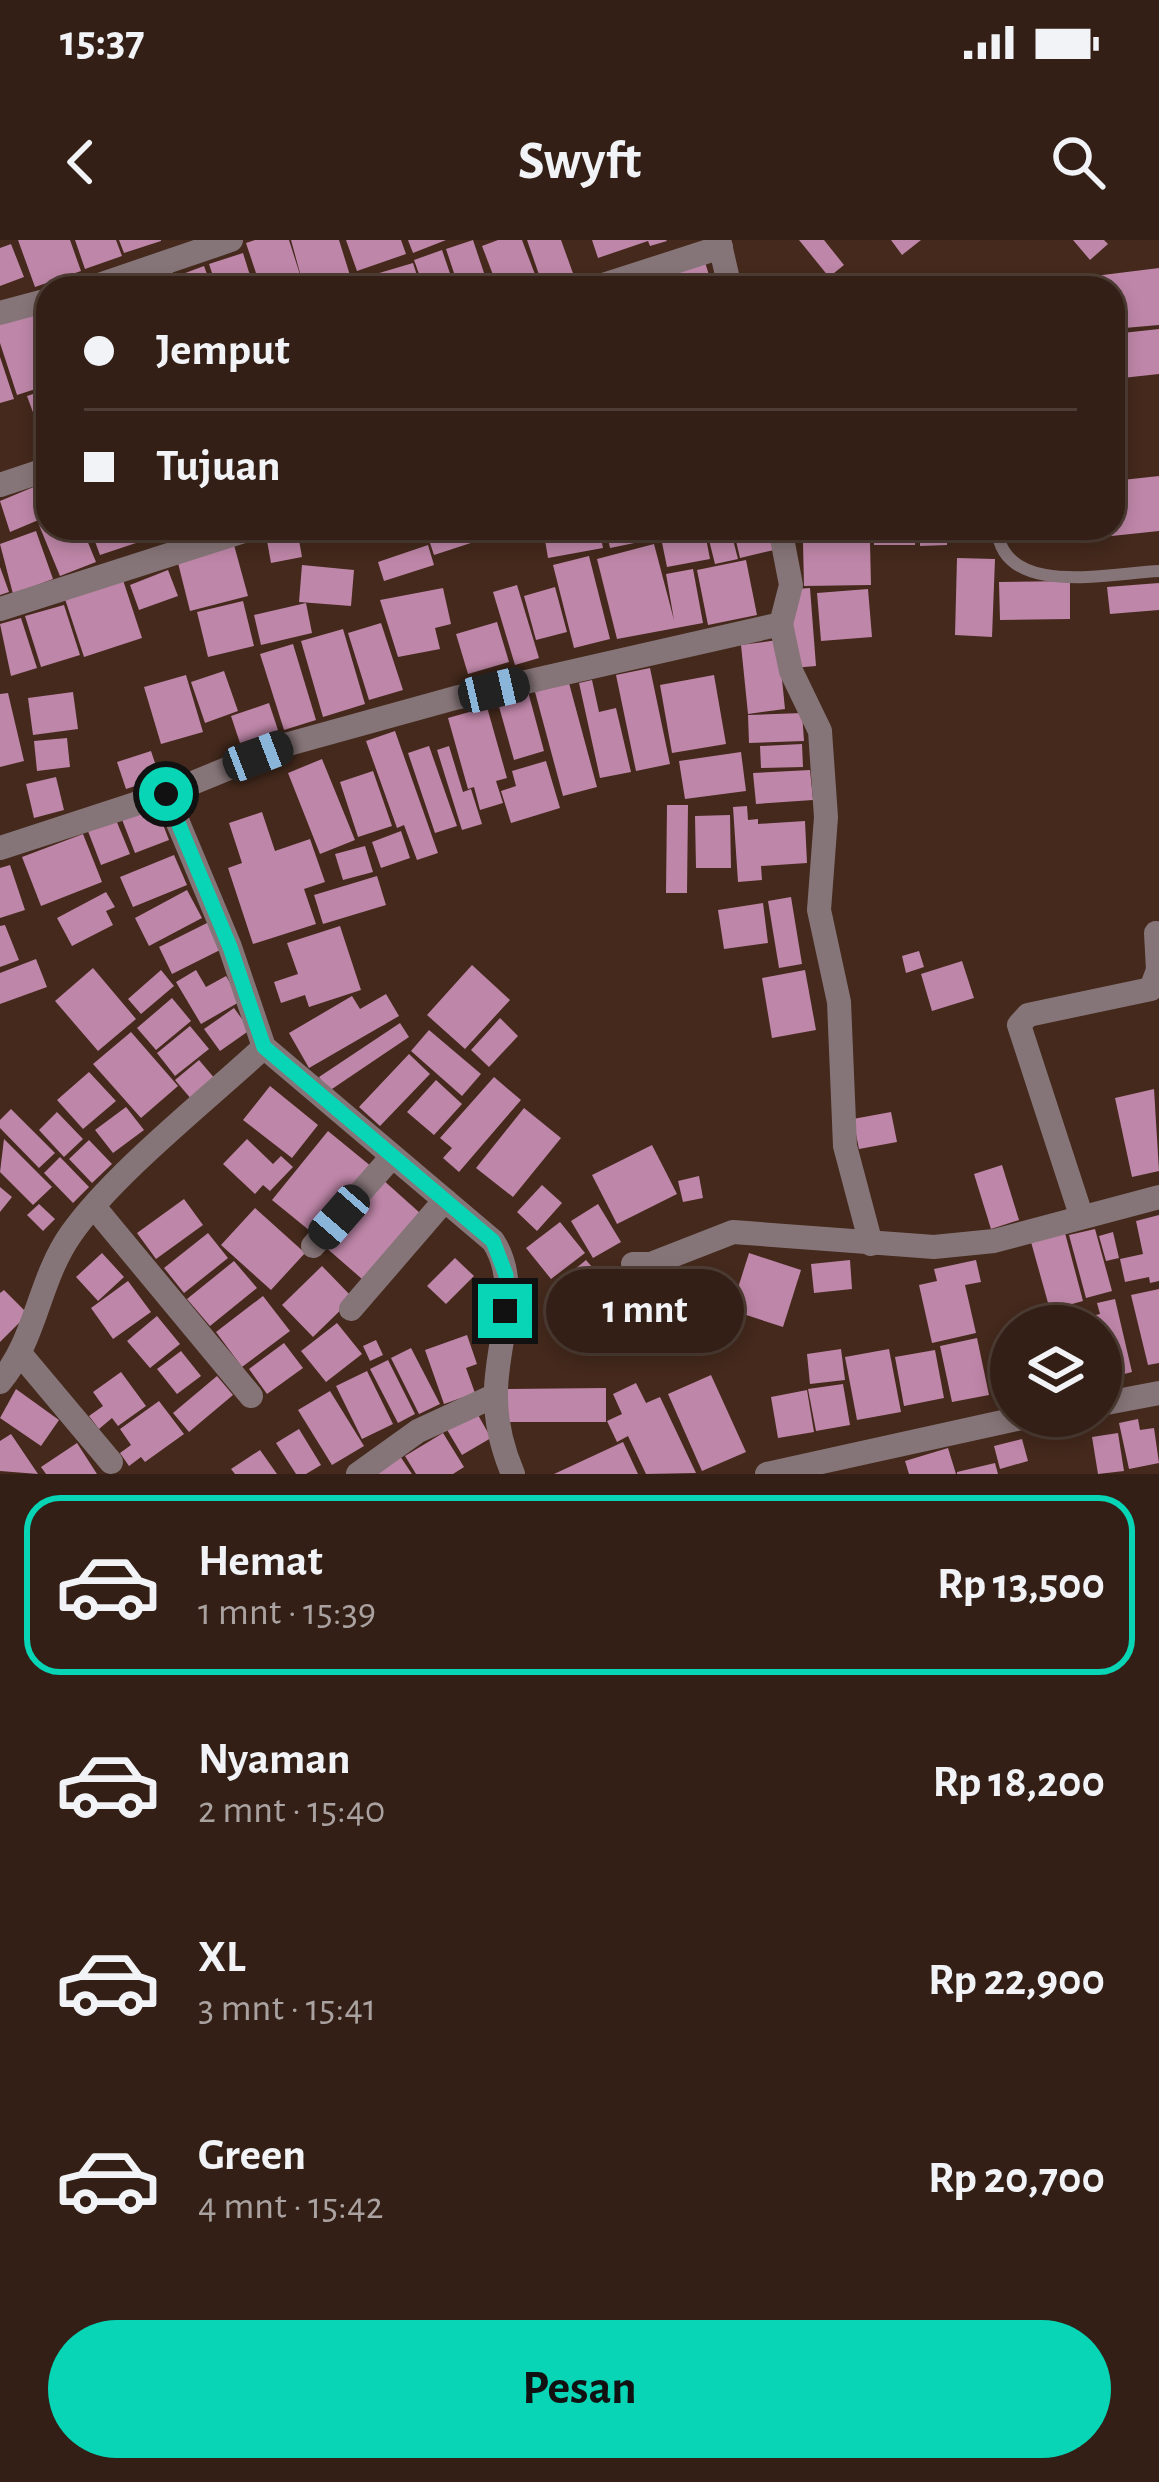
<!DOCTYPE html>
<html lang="id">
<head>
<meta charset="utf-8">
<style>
	body { margin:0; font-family:"Alegreya Sans",sans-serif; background:#3b271e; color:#f1f3f6; height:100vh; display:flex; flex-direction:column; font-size:45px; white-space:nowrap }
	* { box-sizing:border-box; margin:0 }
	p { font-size:39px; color:#a9a2a0 }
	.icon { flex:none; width:66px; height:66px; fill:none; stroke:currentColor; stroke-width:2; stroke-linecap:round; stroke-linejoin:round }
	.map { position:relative; height:1234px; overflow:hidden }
	.drawer { display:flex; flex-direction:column; background:#331f15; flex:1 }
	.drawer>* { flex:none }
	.hud { position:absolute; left:36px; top:36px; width:1089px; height:264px; border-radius:36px; box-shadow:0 6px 18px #0003,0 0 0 3px #4e3d34; display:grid; align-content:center; height:264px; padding:0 48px; background:#331f15 }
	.controls { position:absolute; left:990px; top:1065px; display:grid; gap:24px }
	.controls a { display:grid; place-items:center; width:132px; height:132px; border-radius:50%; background:#331f15; box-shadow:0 6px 18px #0003,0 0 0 3px #4e3d34; font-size:60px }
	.end { position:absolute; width:54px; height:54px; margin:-27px; border:15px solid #07d5b5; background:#111; box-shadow:0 0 0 6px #111 }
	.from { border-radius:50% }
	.bubble { position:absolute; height:84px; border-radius:42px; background:#331f15; box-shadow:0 6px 18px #0003,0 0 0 3px #4e3d34; font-size:39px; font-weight:700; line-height:84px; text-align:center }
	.car { position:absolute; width:36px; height:72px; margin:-36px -18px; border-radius:15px; box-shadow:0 0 9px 3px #0007; background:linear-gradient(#222 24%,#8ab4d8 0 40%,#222 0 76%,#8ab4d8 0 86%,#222 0) }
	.hud b { display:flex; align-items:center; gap:42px; height:114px; font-size:45px }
	.hud b+b { border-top:3px solid #4e3d34 }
	.hud i { width:30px; height:30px; background:#f1f3f6 }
	ul { padding:21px 0 0; list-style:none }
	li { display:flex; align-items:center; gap:36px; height:180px; margin:0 24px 18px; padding:0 24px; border:6px solid transparent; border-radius:36px }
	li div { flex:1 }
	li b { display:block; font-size:45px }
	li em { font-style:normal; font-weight:700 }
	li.selected { border-color:#07d5b5 }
	li>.icon { width:108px; height:108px; stroke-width:1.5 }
	.primary-button { display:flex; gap:24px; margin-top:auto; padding:24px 48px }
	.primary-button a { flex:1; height:138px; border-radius:72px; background:#07d5b5; color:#111; font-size:48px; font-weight:700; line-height:138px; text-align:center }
	.status { display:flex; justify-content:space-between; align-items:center; height:84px; padding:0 60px; background:#331f15; direction:ltr }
	.status svg { height:33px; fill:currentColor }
	header { display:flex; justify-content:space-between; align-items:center; height:156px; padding:0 48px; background:#331f15; font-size:54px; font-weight:700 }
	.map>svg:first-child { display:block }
	.building { fill:#be86a8 }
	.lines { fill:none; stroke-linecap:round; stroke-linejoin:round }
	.lane { stroke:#867578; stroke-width:12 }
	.street { stroke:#867578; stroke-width:24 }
	.route { stroke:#07d5b5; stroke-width:15 }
</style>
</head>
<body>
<div class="status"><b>15:37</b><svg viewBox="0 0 49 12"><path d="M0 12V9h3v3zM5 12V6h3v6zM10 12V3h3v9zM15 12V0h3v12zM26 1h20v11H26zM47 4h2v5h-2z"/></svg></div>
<header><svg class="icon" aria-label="back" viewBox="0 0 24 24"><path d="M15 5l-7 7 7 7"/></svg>Swyft<svg class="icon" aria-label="search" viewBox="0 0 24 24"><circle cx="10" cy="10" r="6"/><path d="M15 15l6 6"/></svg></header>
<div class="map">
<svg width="1159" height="1234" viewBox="0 0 1159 1234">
	<rect width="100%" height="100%" fill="#44291c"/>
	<g class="building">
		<path d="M18,0H70L81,31L35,47Z"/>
		<path d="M75,0H116L122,16L85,29Z"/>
		<path d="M119,0H161V1L124,13Z"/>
		<path d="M255,0H289L303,44L291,0H339L353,45L261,48L246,3Z"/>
		<path d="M346,0H401L406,14L357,31Z"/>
		<path d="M408,0H446L413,13Z"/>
		<path d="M473,0L489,48H459L446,9Z"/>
		<path d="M498,0H522L539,45L498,48L482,6Z"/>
		<path d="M527,0H561L574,36L543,46Z"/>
		<path d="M592,0H666L667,1L650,6L648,1L598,18Z"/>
		<path d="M799,0H824L844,25L829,37Z"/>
		<path d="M891,0H921L902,15Z"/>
		<path d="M1073,0H1104L1108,4L1090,20Z"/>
		<path d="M11,4L24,37L0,46V8Z"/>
		<path d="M442,10L455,48H424L414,20Z"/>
		<path d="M243,13L254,48H217L209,24Z"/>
		<path d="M704,19L713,48H675L669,29Z"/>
		<path d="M413,23L421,48H362L359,39Z"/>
		<path d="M204,26L212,48H185L180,35Z"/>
		<path d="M1159,28V85L1113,89V48H998Z"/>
		<path d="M172,31L177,48H122Z"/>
		<path d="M665,31L671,48H612Z"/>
		<path d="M42,71L48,89V145L17,155L0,103V84Z"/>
		<path d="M1159,89V134L1113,139V94Z"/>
		<path d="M0,117L14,159L0,163Z"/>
		<path d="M48,149V204L45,205L27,156Z"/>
		<path d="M1159,236V291L1102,297L1101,288H1113V241Z"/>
		<path d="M48,241V276L10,292L0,261Z"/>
		<path d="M48,281V288H82L96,322L60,336L39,285Z"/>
		<path d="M90,288H144L148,299L100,315Z"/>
		<path d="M425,288H472L477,301L434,315Z"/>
		<path d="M543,288H599L603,308L548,318Z"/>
		<path d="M606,288H651L654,299L610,308Z"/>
		<path d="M659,288H704L710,319L667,327Z"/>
		<path d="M706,288H730L738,319L715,324Z"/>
		<path d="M733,288H769L774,310L740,318Z"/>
		<path d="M798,288H915V305H874V299L799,301Z"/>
		<path d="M920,288H947V305L920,306Z"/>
		<rect x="952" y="288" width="35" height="15"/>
		<path d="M297,289L302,317L271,323L266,295Z"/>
		<path d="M36,291L53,339L13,354L0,304Z"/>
		<path d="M803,303H870L871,345L804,346Z"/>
		<path d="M654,304L674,380L666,334L693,329L703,383L617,399L597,319Z"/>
		<path d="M234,305L248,356L190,371L177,319Z"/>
		<path d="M428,305L434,325L384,341L378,322Z"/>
		<path d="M589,316L610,399L574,408L553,325Z"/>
		<path d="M957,318L995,319L992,397L955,395Z"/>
		<path d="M746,320L757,375L708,385L697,330Z"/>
		<path d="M302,325L354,330L351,366L299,362Z"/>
		<path d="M0,327L9,352L0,355Z"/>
		<path d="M168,330L178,356L139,370L130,345Z"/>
		<path d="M123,340L142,398L84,417L65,359Z"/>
		<path d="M1070,341V379L1000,380L999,342Z"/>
		<path d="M1159,343V370L1110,374L1107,347Z"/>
		<path d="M517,345L539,418L515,425L493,352Z"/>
		<path d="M555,347L567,392L536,400L524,356Z"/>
		<path d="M443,348L451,384L435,388L440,409L398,417L380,360Z"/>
		<path d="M810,348L816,426L793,428L788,368L795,349Z"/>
		<path d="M868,349L872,397L821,401L817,353Z"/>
		<path d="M243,361L254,406L208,417L197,372Z"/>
		<path d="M306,363L312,393L261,405L254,375Z"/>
		<path d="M64,365L80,415L41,427L25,376Z"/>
		<path d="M21,378L37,428L11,436L0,384Z"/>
		<path d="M497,382L509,422L468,434L456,394Z"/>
		<path d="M381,383L403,450L369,460L348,393Z"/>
		<path d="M343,389L365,464L323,477L301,401Z"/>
		<path d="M778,400L785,469L748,474L741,405Z"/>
		<path d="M293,404L316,480L284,490L260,414Z"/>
		<path d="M650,428L670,524L636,531L616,435Z"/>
		<path d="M224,431L238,471L205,483L191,442Z"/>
		<path d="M186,435L203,492L161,504L144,447Z"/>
		<path d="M714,435L726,504L672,513L660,445Z"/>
		<path d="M592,440L599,472L616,468L631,532L600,538L579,443Z"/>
		<path d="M569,443L597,547L563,556L535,452Z"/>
		<path d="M527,448L544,511L514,520L496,456Z"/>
		<path d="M73,452L78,489L33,495L28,458Z"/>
		<path d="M8,453L24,521L0,527V454Z"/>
		<path d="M269,463L278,490L240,503L231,476Z"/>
		<path d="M487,467L507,538L496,541L503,563L480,570L474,547L468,549L448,478Z"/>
		<path d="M802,473L804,501L749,503L748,475Z"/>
		<path d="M395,491L438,613L417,620L404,585L397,588L366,501Z"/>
		<path d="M67,498L70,527L37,531L34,501Z"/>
		<path d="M802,504L803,527L761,528L760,506Z"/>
		<path d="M429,506L457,586L435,593L408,513Z"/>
		<path d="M449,506L463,552L471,549L482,584L462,590L437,510Z"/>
		<path d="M151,511L160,538L126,549L117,522Z"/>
		<path d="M741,512L746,551L685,559L679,521Z"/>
		<path d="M322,519L355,600L320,614L288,533Z"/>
		<path d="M546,521L560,568L511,583L501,551L516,546L512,531Z"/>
		<path d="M810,530L813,560L756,564L753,533Z"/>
		<path d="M373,531L392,586L358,597L340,542Z"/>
		<path d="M56,537L64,570L34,578L26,544Z"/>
		<path d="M155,564L169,600L135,613L121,577Z"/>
		<path d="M667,565H688L687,653H666Z"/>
		<path d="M747,566L748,580L758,579V584L805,581L807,623L761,626L762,640L738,642L733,567Z"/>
		<path d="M262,572L275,611L310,599L325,642L304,649L316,684L253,704L228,628L242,623L229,583Z"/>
		<path d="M114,575L130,614L101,625L86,586Z"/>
		<path d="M730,575L731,628H696L695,576Z"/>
		<path d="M401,591L410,618L381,628L372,602Z"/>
		<path d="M83,594L102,642L41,666L22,617Z"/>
		<path d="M365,606L373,632L343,640L335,614Z"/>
		<path d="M174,615L187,645L133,667L120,637Z"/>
		<path d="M10,625L25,670L0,678V628Z"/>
		<path d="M377,636L386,665L323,684L314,655Z"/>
		<path d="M187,650L202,678L149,706L135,678Z"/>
		<path d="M106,652L115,667L106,671L113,685L72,706L57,678Z"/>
		<path d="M791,657L802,724L779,728L768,661Z"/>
		<path d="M763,663L768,703L724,709L718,670Z"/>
		<path d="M209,682L222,709L172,734L159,707Z"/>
		<path d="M5,685L19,720L0,727V686Z"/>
		<path d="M340,686L361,750L309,767L305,755L281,763L274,742L298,734L287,703Z"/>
		<path d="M919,711L924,727L906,733L902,716Z"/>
		<path d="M36,719L47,747L0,764V733Z"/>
		<path d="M962,721L974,758L932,771L921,734Z"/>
		<path d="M472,725L510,760L465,809L427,775Z"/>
		<path d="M93,728L136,779L98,811L55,761Z"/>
		<path d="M161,730L174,746L141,774L128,759Z"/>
		<path d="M196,730L206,747L226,736L241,761L201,784L176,742Z"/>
		<path d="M805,730L816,790L772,798L762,738Z"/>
		<path d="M386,754L399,776L309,828L289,793L352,756L360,769Z"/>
		<path d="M172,758L191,781L156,810L137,788Z"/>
		<path d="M234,768L250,790L220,811L204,789Z"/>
		<path d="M500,778L518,796L489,827L471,810Z"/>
		<path d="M400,783L409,797L329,851L319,837Z"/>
		<path d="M190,786L209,809L175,836L157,813Z"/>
		<path d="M429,790L481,834L462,856L411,811Z"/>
		<path d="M131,792L178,846L141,878L93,824Z"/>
		<path d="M409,814L430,834L380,886L359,867Z"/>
		<path d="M199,820L216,840L192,860L175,840Z"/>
		<path d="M89,832L116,861L83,889L57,860Z"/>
		<path d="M494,837L521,860L459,932L443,918L452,908L440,898Z"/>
		<path d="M436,840L462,864L434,895L407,872Z"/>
		<path d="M270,846L318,885L292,918L243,880Z"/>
		<path d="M1154,849L1159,931L1132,937L1115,858Z"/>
		<path d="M126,867L144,890L113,913L95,890Z"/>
		<path d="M524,868L561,898L513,957L476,928Z"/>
		<path d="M11,869L55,913L39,928L0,888V880Z"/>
		<path d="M57,872L83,899L64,917L39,890Z"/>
		<path d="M891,872L897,902L859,909L853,879Z"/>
		<path d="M328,891L372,927L315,995L272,960Z"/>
		<path d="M4,899L52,947L33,965L0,932Z"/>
		<path d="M247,899L273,924L281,916L293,927L270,951L263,945L255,954L223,924Z"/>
		<path d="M89,900L112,924L92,943L69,919Z"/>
		<path d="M652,905L677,954L617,984L592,935Z"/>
		<path d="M60,917L89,947L73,963L44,933Z"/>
		<path d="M1002,925L1019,980L991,989L974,934Z"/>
		<path d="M699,936L703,958L683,962L678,941Z"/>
		<path d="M382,939L420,973L362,1039L323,1005Z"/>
		<path d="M542,945L562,963L537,991L517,972Z"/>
		<path d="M0,947L12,957L0,972Z"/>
		<path d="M184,959L203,985L156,1019L137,993Z"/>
		<path d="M39,964L55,979L43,991L27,975Z"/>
		<path d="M598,964L621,1002L593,1018L571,981Z"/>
		<path d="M255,968L305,1013L271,1050L221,1005Z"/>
		<path d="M1159,975V1041L1150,1043L1149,1037L1125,1042L1120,1019L1143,1014L1136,981Z"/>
		<path d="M560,982L585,1013L551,1039L526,1008Z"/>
		<path d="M1095,989L1112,1051L1086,1058L1069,995Z"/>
		<path d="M1113,992L1119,1018L1106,1021L1099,996Z"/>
		<path d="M208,993L228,1018L184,1053L164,1028Z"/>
		<path d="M1065,993L1083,1061L1050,1070L1031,1002Z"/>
		<path d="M102,1013L124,1037L98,1061L76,1037Z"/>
		<path d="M749,1013L801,1030L783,1087L731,1070Z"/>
		<path d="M455,1018L474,1036L446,1064L427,1046Z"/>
		<path d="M586,1020L610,1048L576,1076L552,1048Z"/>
		<path d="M850,1020L852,1049L814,1053L811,1024Z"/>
		<path d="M976,1020L981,1042L965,1045L976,1093L932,1103L919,1045L937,1041L934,1029Z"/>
		<path d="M234,1021L257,1048L210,1086L187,1059Z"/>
		<path d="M322,1026L353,1058L313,1097L282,1065Z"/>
		<path d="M128,1041L151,1072L113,1099L91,1068Z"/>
		<path d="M1159,1049V1123L1148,1125L1131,1055Z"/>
		<path d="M4,1050L28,1074L0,1102V1053Z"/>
		<path d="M263,1056L290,1091L242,1127L216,1092Z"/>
		<path d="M1115,1059L1132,1132L1101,1140V1086H1084L1083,1078L1100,1074L1097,1063Z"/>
		<path d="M1076,1073L1079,1086H1026V1084Z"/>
		<path d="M157,1076L180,1104L150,1128L127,1101Z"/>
		<path d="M337,1083L362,1114L326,1142L301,1111Z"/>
		<path d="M467,1095L477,1124L466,1128L475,1153L444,1164L425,1110Z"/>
		<path d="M977,1098L989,1155L952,1162L940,1106Z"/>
		<path d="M376,1100L383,1115L370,1121L363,1106Z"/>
		<path d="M284,1103L303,1128L267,1154L249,1129Z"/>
		<path d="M411,1108L440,1164L419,1174L391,1118Z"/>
		<path d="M841,1109L845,1140L810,1144L807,1114Z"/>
		<path d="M889,1109L901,1172L857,1180L845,1117Z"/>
		<path d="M935,1110L944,1158L904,1166L895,1117Z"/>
		<path d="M181,1111L201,1136L177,1154L157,1129Z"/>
		<path d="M388,1120L415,1174L398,1183L370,1129Z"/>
		<path d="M367,1131L393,1184L362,1199L336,1146Z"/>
		<path d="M121,1132L146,1166L118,1186L112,1178L99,1189L89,1176L103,1166L93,1152Z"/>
		<path d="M711,1135L746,1212L702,1231L668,1154Z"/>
		<path d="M217,1136L233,1155L189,1192L173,1173Z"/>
		<path d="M636,1143L646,1163L660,1157L696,1233L646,1234L628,1196L617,1202L607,1181L622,1174L613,1154Z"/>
		<path d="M843,1144L850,1185L816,1191L808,1149Z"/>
		<path d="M606,1148V1182H507V1149Z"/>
		<path d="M16,1149L59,1180L41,1206L0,1178Z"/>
		<path d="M807,1150L814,1192L778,1198L771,1157Z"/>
		<path d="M330,1151L364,1206L332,1225L298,1170Z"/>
		<path d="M159,1161L184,1194L145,1222L141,1217L129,1226L120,1213L131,1205L120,1189Z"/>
		<path d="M473,1166L491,1198L462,1215L443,1183Z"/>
		<path d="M1138,1179L1140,1190L1154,1188L1159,1223L1129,1229L1119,1183Z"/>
		<path d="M299,1189L321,1225L306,1234H296L276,1203Z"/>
		<path d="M443,1193L464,1227L453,1234H416L405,1216Z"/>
		<path d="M1118,1193L1124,1231L1098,1234L1092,1197Z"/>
		<path d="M11,1194L38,1234L0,1231V1201Z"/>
		<path d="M1022,1199L1028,1221L1000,1229L994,1206Z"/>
		<path d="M623,1202L638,1234H554Z"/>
		<path d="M77,1203L97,1234H46L41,1227Z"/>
		<path d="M948,1208L956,1234H909L905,1221Z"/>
		<path d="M260,1210L277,1234H235L231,1229Z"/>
		<path d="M398,1213L412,1234H365Z"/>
		<path d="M995,1223L998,1234H957V1232Z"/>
	</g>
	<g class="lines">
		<path class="lane" d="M997,288C1002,359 1111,333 1159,331"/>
		<g class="street">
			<path d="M719,0L730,48"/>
			<path d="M90,48L231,0"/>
			<path d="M594,48L721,7"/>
			<path d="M0,73L48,60"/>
			<path d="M0,245L48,229"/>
			<path d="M0,369L253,288"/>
			<path d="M781,384L791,431L820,491L826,577L819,670L839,762L845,906L871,1004"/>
			<path d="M0,608L166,554"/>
			<path d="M95,968L251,1156"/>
			<path d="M1081,975L1019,785L1028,775L1151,749L1158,730L1156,693"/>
			<path d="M313,1006L390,919"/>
			<path d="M633,1024H651L733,992L934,1007L994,1001L1159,957"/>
			<path d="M351,1069L445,960"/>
			<path d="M22,1116L111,1222"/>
			<path d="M0,1142C37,1098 38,1041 71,994C113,934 208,859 264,807"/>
			<path d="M1101,1164L1159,1153"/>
			<path d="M358,1234L418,1191L496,1155"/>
			<path d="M513,1234C502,1208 495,1179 496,1150C497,1101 522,1046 493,1001L264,807L230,707L166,554L285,505L455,458L781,384L791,345L780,288"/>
			<path d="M767,1234L1030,1176"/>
		</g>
	</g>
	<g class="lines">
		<path class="route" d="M166,554L230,707L264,807L493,1001L506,1035L505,1071"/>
	</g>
</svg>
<div class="controls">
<a><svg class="icon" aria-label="layers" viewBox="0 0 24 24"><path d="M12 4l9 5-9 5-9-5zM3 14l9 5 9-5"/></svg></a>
</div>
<i class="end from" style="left:166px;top:554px"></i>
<i class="end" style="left:505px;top:1071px"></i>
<div class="bubble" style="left:546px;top:1029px;width:198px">1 mnt</div>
<i class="car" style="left:494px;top:450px;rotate:77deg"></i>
<i class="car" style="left:258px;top:516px;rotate:69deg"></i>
<i class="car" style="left:339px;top:977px;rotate:221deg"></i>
<div class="hud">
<b><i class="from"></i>Jemput</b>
<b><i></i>Tujuan</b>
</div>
</div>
<section class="drawer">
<ul>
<li class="selected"><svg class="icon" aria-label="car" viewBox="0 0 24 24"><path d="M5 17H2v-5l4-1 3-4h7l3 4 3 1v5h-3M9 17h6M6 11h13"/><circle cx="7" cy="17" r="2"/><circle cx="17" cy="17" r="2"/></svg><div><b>Hemat</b><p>1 mnt · 15:39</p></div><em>Rp 13,500</em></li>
<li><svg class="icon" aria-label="car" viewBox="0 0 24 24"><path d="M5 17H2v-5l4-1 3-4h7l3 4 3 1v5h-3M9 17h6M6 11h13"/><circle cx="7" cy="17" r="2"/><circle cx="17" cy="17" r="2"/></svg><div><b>Nyaman</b><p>2 mnt · 15:40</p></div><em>Rp 18,200</em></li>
<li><svg class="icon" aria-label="car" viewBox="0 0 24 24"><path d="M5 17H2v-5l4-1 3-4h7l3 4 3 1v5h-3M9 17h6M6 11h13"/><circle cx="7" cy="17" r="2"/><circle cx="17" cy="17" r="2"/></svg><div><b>XL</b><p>3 mnt · 15:41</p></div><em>Rp 22,900</em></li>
<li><svg class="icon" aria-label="car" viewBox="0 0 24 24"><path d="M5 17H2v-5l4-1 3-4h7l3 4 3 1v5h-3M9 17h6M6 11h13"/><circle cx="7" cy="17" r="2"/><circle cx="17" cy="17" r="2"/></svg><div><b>Green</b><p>4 mnt · 15:42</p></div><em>Rp 20,700</em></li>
</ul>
<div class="primary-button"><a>Pesan</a></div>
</section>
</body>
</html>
